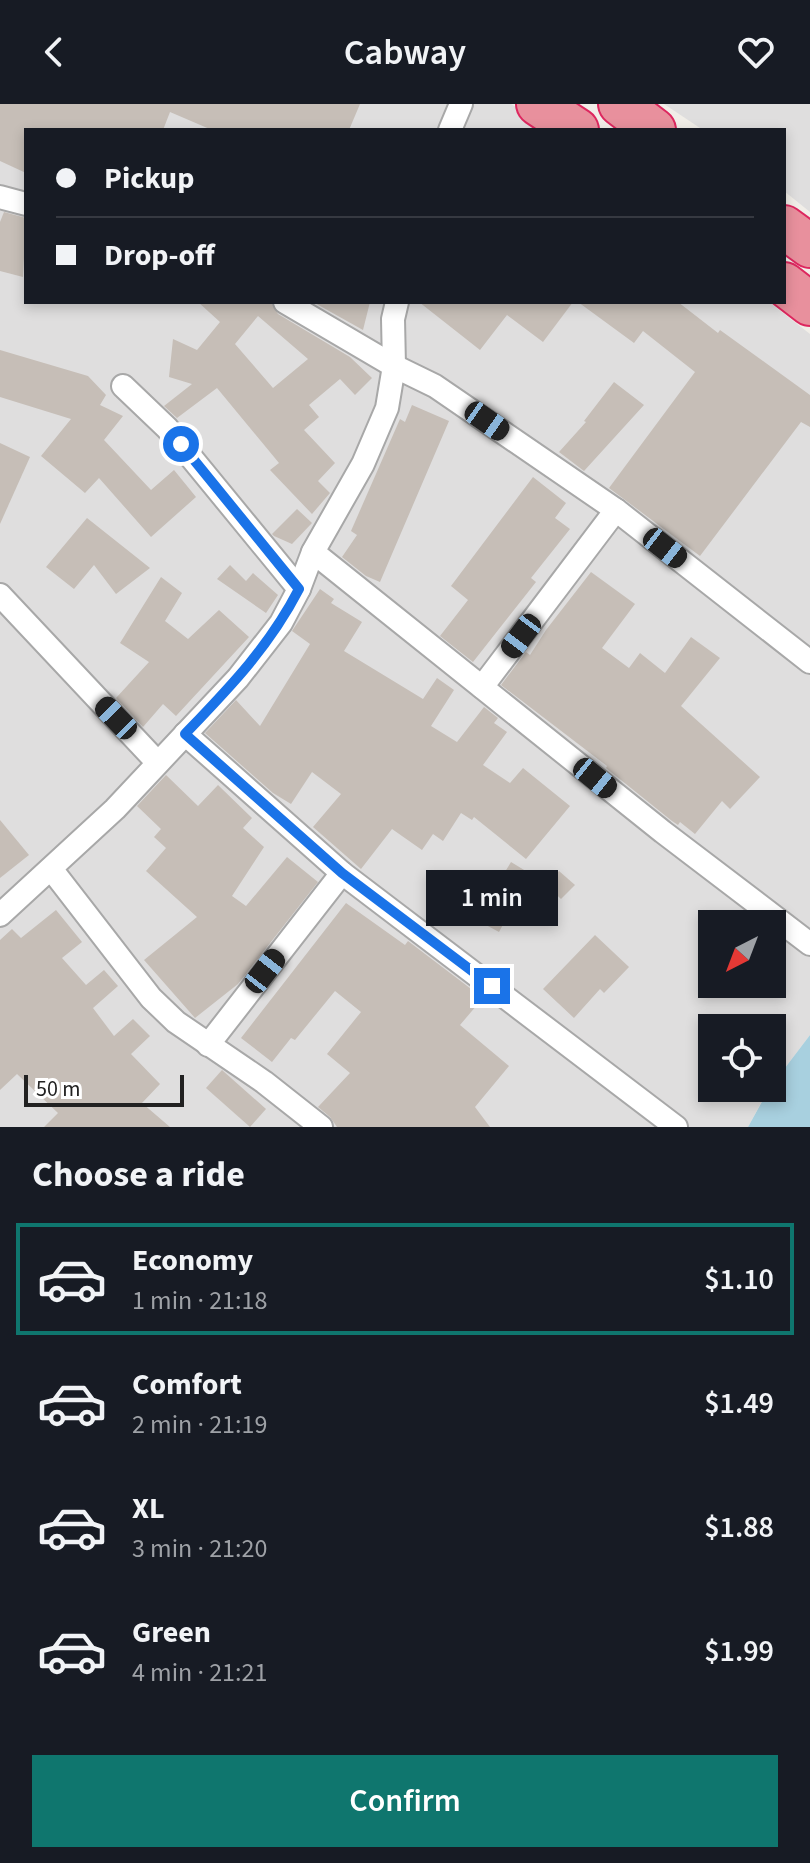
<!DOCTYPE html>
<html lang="en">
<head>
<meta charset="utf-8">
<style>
	body { margin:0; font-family:"Source Sans 3",sans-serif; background:#20242c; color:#f1f3f6; height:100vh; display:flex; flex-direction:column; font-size:30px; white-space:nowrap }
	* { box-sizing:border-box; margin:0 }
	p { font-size:26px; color:#9ea1a6 }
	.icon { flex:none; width:44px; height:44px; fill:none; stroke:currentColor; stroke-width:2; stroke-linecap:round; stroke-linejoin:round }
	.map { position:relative; height:1023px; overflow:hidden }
	.drawer { display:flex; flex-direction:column; background:#171b24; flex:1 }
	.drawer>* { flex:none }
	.guide { position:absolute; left:24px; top:24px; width:762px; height:176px; border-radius:0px; box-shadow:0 4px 12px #0003; display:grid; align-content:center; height:176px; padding:0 32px; background:#171b24 }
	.needle { width:52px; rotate:222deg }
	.tools { position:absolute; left:698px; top:806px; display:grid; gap:16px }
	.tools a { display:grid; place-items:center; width:88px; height:88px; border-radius:0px; background:#171b24; box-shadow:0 4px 12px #0003; font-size:40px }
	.scale { position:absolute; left:24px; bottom:20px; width:160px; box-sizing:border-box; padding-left:8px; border:4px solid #212121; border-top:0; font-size:22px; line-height:28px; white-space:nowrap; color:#212121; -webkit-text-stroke:6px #fff; paint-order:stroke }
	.end { position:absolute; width:36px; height:36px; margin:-18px; border:10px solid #1a73e8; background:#fff; box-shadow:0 0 0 4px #fff }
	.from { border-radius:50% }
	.bubble { position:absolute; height:56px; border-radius:0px; background:#171b24; box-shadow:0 4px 12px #0003; font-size:26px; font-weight:600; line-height:56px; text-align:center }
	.car { position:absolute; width:24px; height:48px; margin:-24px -12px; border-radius:10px; box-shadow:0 0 6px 2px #0007; background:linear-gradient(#222 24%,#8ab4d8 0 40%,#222 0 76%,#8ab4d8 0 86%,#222 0) }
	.guide b { display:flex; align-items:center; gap:28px; height:76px; font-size:30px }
	.guide b+b { border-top:2px solid #363941 }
	.guide i { width:20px; height:20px; background:#f1f3f6 }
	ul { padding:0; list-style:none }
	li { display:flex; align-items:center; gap:24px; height:112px; margin:0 16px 12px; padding:0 16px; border:4px solid transparent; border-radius:0px }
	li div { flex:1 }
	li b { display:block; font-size:30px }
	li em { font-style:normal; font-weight:600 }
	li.current { border-color:#0f766e }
	li>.icon { width:72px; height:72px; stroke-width:1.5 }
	h2 { padding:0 32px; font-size:36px; line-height:96px }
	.button { display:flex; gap:16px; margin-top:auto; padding:16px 32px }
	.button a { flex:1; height:92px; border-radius:0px; background:#0f766e; color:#fff; font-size:32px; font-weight:600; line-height:92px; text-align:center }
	header { display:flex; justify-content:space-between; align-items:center; height:104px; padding:0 32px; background:#171b24; font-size:36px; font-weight:600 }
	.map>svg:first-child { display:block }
	.residential { fill:#dfdede; fill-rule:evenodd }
	.water { fill:#a8d0df }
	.building { fill:#c6beb7; fill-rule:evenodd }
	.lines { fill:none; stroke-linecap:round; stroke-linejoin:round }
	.street-casing { stroke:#a8a8a8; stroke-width:26 }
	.highway-casing { stroke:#dd275f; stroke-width:46 }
	.street { stroke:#fff; stroke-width:22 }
	.highway { stroke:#e8909d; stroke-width:42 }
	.route { stroke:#1a73e8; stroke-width:10 }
</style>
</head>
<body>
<header><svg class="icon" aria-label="back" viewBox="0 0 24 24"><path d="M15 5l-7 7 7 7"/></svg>Cabway<svg class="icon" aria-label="heart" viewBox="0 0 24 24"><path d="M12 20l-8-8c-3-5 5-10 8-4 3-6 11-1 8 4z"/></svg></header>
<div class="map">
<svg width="810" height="1023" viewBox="0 0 810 1023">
	<rect width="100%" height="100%" fill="#f1eee8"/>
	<g class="residential">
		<path d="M0,0H511L553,26H26V198H769L810,230V931L772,981V924H712V984H769L748,1023H0ZM712,820H772V880H712Z"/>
		<path d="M664,0H810V108L784,87V26H703Z"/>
	</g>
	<path class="water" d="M810,931V1023H748L769,985L772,984V981Z"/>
	<g class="building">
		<path d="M0,0H360L349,26H212L170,8L163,26H26V69L0,57Z"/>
		<path d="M4,108L26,114L23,173L0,167V118Z"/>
		<path d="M198,198H271L278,210L350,253L372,274L355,291L340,275L309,301L319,313L304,326L335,359L318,377L330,389L312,410L270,366L279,359L217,284L177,314L164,302L192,280L169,273L173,235L197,246L220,218ZM258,212L308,255L273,284L235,240Z"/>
		<path d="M313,198H370L363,226Z"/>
		<path d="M419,198H573L543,238L507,211L480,246Z"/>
		<path d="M578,198H678L718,229L720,226L810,291V323L801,318L700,452L609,384L695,268L643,227L634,239Z"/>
		<path d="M0,246L88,272L106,291L100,301L123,312L104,336L151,386L174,366L196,393L151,433L99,374L85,389L41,352L71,315L0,293Z"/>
		<path d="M614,278L644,301L584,367L559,348L586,318L584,317Z"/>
		<path d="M412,301L449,317L380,478L366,472L342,453L357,431L351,427L400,315L405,318Z"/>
		<path d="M0,339L30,353L0,420Z"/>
		<path d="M533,373L566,399L555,414L570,425L531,474L536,478L473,558L440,532L468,496L451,482Z"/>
		<path d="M297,405L312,419L292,440L274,432L272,430Z"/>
		<path d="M87,414L150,464L116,490L94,461L74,485L46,463Z"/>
		<path d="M230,461L246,477L253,469L278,491L266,509L217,475Z"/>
		<path d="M591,468L635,500L602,544L629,564L640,549L665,569L691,533L720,554L681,602L760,673L730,705L722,697L695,730L680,718L678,721L672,717L606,664L607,662L501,581L526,548L530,551L546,526Z"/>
		<path d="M161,473L182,489L165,517L188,535L219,506L249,533L176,612L163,600L143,623L116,594L149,558L120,539Z"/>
		<path d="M320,485L334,495L331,499L362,518L344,547L423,595L437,574L454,586L431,622L457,638L484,603L498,614L494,619L507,628L483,661L510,679L523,664L570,702L526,755L474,713L472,716L461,709L443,737L433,730L422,746L392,725L361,765L313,723L341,690L312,668L291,700L273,689L205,629L236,596L260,622L310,540L292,527Z"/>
		<path d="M166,671L198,702L218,681L252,714L243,724L264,743L232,792L246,802L287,753L318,778L238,880L195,914L144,856L197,813L146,767L166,744L154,733L161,725L137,702Z"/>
		<path d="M0,716L29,751L0,774Z"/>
		<path d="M511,758L534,772L520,794L518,793L499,828L473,814L491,782L495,784Z"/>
		<path d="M559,767L575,781L561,795L546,781Z"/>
		<path d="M346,799L405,841L408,837L483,894L460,921L509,962L475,1003L490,1023H337L330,1013L318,1003L350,969L327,950L361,908L335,887L295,936L291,934L272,958L241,934Z"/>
		<path d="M56,806L82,838L62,854L86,881L104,866L118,882L93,904L114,932L133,915L150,932L131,950L160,980L142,999L170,1023H44L58,1009L17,970L0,986V836L12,825L21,834Z"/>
		<path d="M595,831L629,863L604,889L600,885L574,914L543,885Z"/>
		<path d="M222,966L266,1005L250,1023L206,984Z"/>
	</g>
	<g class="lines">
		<defs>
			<g id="street">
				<path d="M450,26L461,0"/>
				<path d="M0,93L26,100"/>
				<path d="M285,198L394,262L435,282L616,406L810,558"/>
				<path d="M123,282L167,324L299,485"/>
				<path d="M313,448L663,728L810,840"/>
				<path d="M0,491L157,658"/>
				<path d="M482,583L616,406"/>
				<path d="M185,630L342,769L676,1023"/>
				<path d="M52,766L151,894L176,918L264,978L321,1023"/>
				<path d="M0,811L115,705L238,574L281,519L299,485L313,448L363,360L387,304L394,262L393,215L397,198"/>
				<path d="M208,941L342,769"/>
			</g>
			<g id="highway">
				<path d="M538,0L577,26"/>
				<path d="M620,0L654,26"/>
				<path d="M784,123L810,142"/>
				<path d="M784,180L810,200"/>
			</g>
		</defs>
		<use href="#street" class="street-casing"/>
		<use href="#highway" class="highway-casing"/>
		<use href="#street" class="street"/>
		<use href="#highway" class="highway"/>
	</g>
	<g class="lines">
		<path class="route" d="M181,340L299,485C269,543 230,583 185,630L342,769L492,882"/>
	</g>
</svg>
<div class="tools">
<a><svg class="needle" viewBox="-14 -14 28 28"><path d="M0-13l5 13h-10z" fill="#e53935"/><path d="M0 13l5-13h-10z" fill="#9ea1a6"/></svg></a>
<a><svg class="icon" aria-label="locate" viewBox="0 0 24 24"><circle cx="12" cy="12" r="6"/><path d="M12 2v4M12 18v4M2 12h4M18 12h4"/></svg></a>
</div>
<div class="scale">50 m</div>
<i class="end from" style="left:181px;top:340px"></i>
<i class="end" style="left:492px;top:882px"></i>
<div class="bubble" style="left:426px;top:766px;width:132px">1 min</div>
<i class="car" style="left:487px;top:317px;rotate:125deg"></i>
<i class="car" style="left:665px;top:444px;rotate:128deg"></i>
<i class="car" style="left:521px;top:532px;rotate:217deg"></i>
<i class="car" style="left:116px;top:614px;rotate:316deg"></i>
<i class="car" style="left:595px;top:674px;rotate:129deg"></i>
<i class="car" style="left:265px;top:867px;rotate:38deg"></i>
<div class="guide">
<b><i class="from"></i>Pickup</b>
<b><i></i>Drop-off</b>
</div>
</div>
<section class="drawer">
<h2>Choose a ride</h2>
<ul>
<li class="current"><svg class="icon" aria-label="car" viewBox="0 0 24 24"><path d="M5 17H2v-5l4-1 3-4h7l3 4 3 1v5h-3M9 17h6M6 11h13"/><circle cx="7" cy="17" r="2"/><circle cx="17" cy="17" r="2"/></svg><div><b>Economy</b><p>1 min · 21:18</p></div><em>$1.10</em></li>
<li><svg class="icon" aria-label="car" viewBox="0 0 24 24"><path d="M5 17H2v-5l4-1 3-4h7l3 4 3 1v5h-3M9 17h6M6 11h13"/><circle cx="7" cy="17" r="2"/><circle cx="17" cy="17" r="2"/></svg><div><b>Comfort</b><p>2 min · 21:19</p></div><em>$1.49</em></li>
<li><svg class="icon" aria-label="car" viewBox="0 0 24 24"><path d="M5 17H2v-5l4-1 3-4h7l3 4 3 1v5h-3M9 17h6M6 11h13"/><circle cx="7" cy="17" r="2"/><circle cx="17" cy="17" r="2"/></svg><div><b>XL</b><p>3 min · 21:20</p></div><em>$1.88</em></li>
<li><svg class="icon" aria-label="car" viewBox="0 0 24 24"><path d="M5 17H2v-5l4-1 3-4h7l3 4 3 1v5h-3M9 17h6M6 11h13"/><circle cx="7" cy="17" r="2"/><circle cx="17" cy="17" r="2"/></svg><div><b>Green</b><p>4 min · 21:21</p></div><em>$1.99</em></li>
</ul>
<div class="button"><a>Confirm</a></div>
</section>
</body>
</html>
